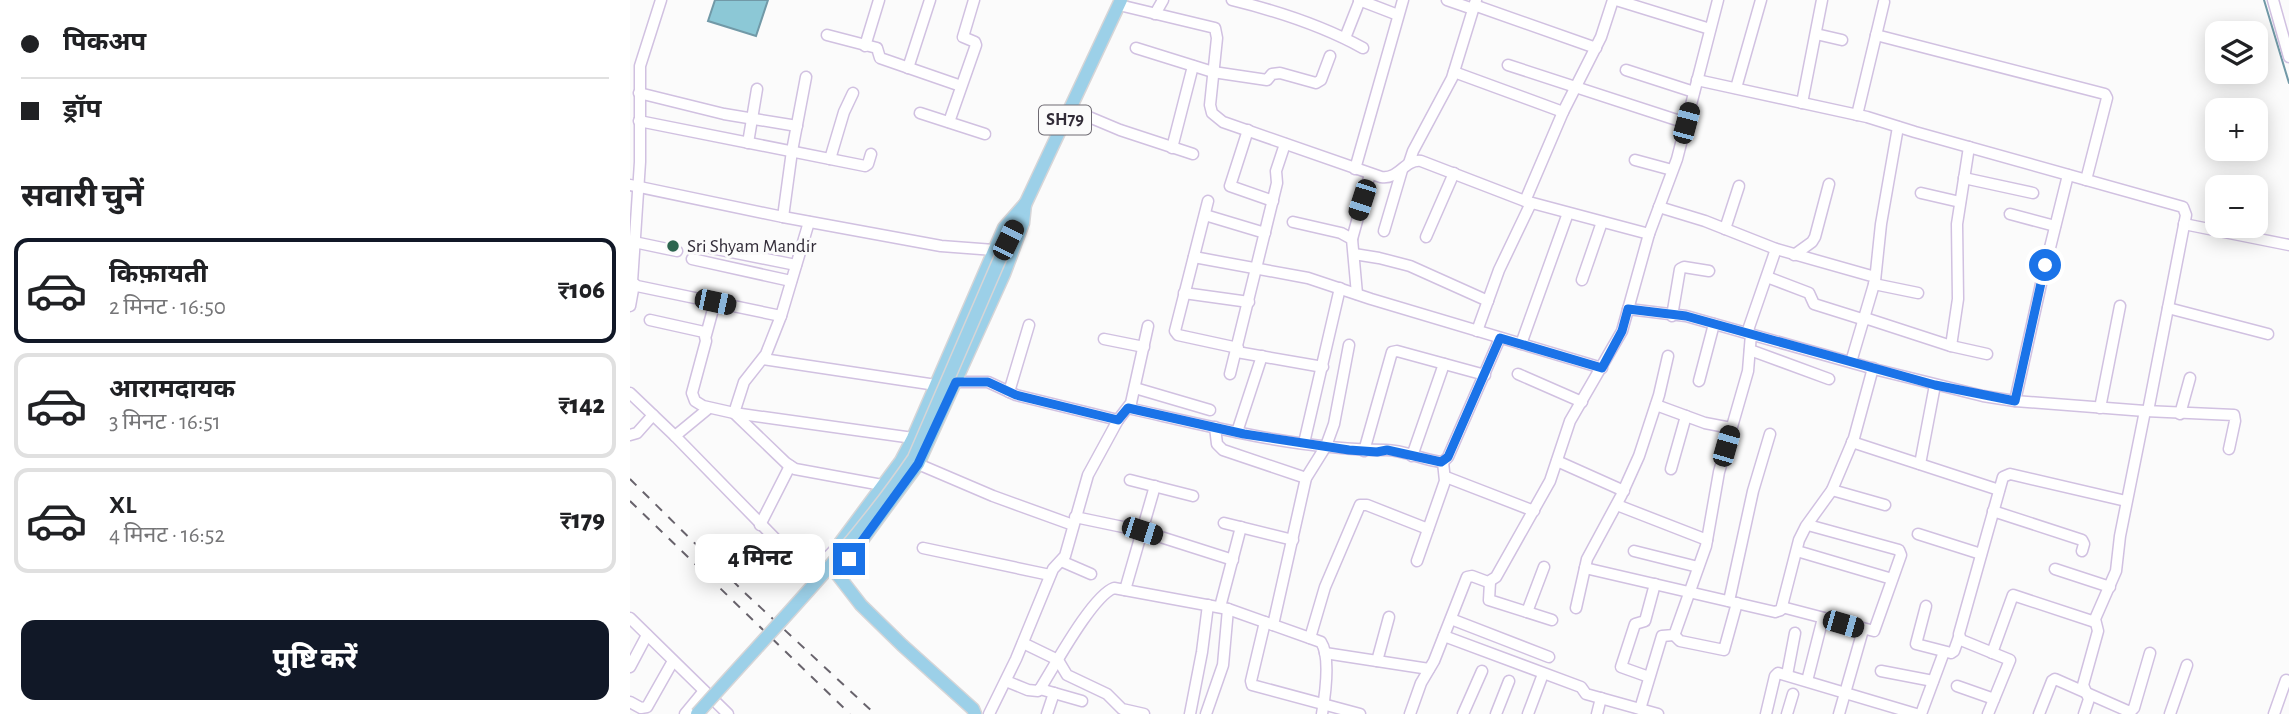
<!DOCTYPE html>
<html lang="hi">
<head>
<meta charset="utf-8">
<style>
	body { margin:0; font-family:"Alegreya Sans","Noto Sans Devanagari",sans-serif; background:#f2f2f2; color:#202124; height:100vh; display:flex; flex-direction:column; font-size:26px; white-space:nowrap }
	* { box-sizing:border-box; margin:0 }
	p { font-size:23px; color:#757577 }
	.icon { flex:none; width:38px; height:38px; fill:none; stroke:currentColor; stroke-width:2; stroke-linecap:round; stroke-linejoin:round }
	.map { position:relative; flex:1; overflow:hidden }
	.sheet { display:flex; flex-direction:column; background:#fff; width:630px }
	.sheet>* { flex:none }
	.banner { display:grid; align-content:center; height:154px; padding:0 21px; background:#fff }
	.fabs { position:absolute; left:1575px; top:21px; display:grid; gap:14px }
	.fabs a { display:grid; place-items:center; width:63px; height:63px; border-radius:14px; background:#fff; box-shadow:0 4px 18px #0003; font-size:35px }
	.end { position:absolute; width:32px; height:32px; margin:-16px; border:9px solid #1a73e8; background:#fff; box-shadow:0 0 0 4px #fff }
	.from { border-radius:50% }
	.bubble { position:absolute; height:49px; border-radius:14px; background:#fff; box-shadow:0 4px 18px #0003; font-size:23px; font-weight:800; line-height:49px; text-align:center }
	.car { position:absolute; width:21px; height:42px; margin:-21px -10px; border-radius:9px; box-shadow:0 0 5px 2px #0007; background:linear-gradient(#222 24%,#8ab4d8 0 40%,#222 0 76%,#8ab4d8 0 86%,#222 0) }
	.banner b { display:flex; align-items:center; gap:24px; height:66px; font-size:26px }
	.banner b+b { border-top:2px solid #e0e0e0 }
	.banner i { width:18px; height:18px; background:#202124 }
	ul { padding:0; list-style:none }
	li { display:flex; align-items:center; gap:21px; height:105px; margin:0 14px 10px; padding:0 7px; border:4px solid #e0e0e0; border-radius:14px }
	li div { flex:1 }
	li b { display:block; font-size:26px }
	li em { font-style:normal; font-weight:800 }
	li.active { border-color:#111827 }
	li>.icon { width:63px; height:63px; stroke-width:1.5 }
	h2 { padding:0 21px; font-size:32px; line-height:84px }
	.button { display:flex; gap:14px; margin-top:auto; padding:14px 21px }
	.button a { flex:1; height:80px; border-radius:14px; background:#111827; color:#fff; font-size:28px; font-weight:800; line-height:80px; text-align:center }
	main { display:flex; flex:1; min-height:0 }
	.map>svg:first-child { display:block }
	.water { fill:#8cc8d6; stroke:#7199a7; stroke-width:2 }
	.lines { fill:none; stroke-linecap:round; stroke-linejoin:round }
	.stream { stroke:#7199a7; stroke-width:2 }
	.minor-casing { stroke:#d1c1e1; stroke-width:13 }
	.major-casing { stroke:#d6d5d7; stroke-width:15 }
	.minor { stroke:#fff; stroke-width:10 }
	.major { stroke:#9cd0e8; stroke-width:12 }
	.rail { stroke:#68636c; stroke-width:2; stroke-dasharray:9 9; stroke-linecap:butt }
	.major-bridge-casing { stroke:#d6d5d7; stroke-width:15; stroke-linecap:butt }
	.major-bridge { stroke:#9cd0e8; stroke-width:12 }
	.route { stroke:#1a73e8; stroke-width:9 }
	.poi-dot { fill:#2c654e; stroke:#fbfbfb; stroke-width:2.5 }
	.labels { text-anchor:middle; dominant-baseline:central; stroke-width:6; stroke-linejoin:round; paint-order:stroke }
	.shield { fill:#fbfbfb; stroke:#6e6a72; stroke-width:2 }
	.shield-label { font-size:18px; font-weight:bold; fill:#322c38 }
	.poi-label { font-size:19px; fill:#322c38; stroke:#fbfbfb; text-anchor:start }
</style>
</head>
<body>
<main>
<section class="sheet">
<div class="banner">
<b><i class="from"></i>पिकअप</b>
<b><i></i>ड्रॉप</b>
</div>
<h2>सवारी चुनें</h2>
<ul>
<li class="active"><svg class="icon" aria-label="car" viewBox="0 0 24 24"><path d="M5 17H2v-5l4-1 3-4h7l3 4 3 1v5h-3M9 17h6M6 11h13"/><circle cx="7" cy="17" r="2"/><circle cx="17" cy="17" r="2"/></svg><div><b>किफ़ायती</b><p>2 मिनट · 16:50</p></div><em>₹106</em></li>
<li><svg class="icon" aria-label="car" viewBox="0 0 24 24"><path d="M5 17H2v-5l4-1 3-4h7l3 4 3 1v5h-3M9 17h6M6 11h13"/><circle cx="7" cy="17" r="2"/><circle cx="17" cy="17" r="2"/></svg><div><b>आरामदायक</b><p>3 मिनट · 16:51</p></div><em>₹142</em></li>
<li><svg class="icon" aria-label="car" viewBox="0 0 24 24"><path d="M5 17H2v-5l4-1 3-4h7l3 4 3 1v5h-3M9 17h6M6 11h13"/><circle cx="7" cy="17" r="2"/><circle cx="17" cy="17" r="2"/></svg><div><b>XL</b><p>4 मिनट · 16:52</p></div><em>₹179</em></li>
</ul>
<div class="button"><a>पुष्टि करें</a></div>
</section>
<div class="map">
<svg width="1659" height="714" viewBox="0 0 1659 714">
	<rect width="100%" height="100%" fill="#fbfbfb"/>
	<path class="water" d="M85,0H138L126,36L78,21Z"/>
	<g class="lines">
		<path class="stream" d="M1634,0L1659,83"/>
		<defs>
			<g id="minor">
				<path d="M31,0L10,66V162L2,282L7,286L151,316"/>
				<path d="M602,0C647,11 693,26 733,48"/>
				<path d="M729,0L768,15"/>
				<path d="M817,0L843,9"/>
				<path d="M986,0L1080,29"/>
				<path d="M1643,0L1659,57"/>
				<path d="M489,5L585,28L587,38L580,105L582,113L593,122L751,177C769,180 774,159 791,161L895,201L1019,234"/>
				<path d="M844,5L966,48"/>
				<path d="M525,14L533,0"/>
				<path d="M1186,34L1212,40"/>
				<path d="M197,35L247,48L250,58L331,86"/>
				<path d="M1246,35L1475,94L1477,98L1456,180"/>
				<path d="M715,38L730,0"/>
				<path d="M235,46L249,0"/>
				<path d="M506,48L583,72L637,80L642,74L650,73L686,83L691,80L700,56"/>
				<path d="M878,65L1056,123"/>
				<path d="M278,68L300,0"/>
				<path d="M996,70L1064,92"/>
				<path d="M824,72L933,112"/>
				<path d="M1067,80L1237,117L1285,132L1553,207L1556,215L1518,411"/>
				<path d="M1106,88L1131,0"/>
				<path d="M9,93L94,114L167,126"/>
				<path d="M1172,103L1192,0"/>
				<path d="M440,109L490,130L563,154"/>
				<path d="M290,113L355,134"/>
				<path d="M1227,115L1254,2"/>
				<path d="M9,121L235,166L238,164L241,154"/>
				<path d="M319,122L346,45L345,42L333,37L344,0"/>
				<path d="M618,130L600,186L643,201"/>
				<path d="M118,143L127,89"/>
				<path d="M542,148L563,66"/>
				<path d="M200,159L214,112L223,93"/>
				<path d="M1005,160L1042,170"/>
				<path d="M779,163L783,151L822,78L846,0"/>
				<path d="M725,169L773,0"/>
				<path d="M1334,178L1403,193"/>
				<path d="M0,185L153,217L311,246L364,250"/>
				<path d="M1291,193L1330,202"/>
				<path d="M578,201L545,331L548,335L608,348"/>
				<path d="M895,201L933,112L971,37L983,0"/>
				<path d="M1029,207L1075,221L1146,249L1245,277"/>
				<path d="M1380,214L1425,226"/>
				<path d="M575,215L635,233"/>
				<path d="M153,217L162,151L176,77"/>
				<path d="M179,222L151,316L136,354L114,382L104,413L156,463L165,469L252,485"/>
				<path d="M663,222L711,233L722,239L727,294"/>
				<path d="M1554,224L1659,245"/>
				<path d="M1095,229L1109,186"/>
				<path d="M754,231L772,170"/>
				<path d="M796,237L824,173"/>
				<path d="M722,239L740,174"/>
				<path d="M4,242L47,251"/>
				<path d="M81,248L166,265"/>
				<path d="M724,254L749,258L780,266L858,301"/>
				<path d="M1164,255L1182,242L1185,237L1199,184"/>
				<path d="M564,257L678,278L741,299L972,368"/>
				<path d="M62,259L161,281"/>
				<path d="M1137,277L1179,293L1184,304L1235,320"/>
				<path d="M952,280L972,222"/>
				<path d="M1244,284L1288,293"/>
				<path d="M554,293L619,302"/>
				<path d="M0,306L4,284"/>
				<path d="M1538,308L1638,334"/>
				<path d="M998,309L1056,316L1248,370L1353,396L1385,401L1515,411L1604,415L1605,421L1599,449"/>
				<path d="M1042,316L1050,269L1054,267L1079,271"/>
				<path d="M1235,318L1321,346L1357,354"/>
				<path d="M20,320L74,332L76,341L62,393L65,401L73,406L104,413L283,438"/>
				<path d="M847,331L869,270L901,203"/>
				<path d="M1117,333L1146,249"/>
				<path d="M76,335L85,302"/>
				<path d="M474,339L514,347"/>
				<path d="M891,344L938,213"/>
				<path d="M1321,346L1328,299L1327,224L1339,147"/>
				<path d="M1120,350L1199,379"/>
				<path d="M607,352L693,367"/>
				<path d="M133,359L306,385"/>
				<path d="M1221,362L1245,281L1251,224L1268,127"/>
				<path d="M600,374L647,183L646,171L655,144"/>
				<path d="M888,374L952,402"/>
				<path d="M1069,381L1084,324"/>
				<path d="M326,382H358L386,395L488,420"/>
				<path d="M505,388L580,410"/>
				<path d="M379,392L399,325"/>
				<path d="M0,393L45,436L168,562C187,572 196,559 208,546"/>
				<path d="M1385,401L1411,284L1438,175"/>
				<path d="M1026,405L1075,423L1101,428"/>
				<path d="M498,408C583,427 670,450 756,450C775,450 794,461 813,462L818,457L870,338"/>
				<path d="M1470,408L1490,306"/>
				<path d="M1550,414L1560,378"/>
				<path d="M585,427L587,444L593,450L676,478"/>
				<path d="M607,432L632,356"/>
				<path d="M0,435L7,433L23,415"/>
				<path d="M45,436L79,408"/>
				<path d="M1222,442L1369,490"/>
				<path d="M674,443L710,288"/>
				<path d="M734,451L762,352L767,351L855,375"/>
				<path d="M782,456L814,364"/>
				<path d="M927,461L994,491"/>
				<path d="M288,464L363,496L443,525"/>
				<path d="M1290,464L1305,385"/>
				<path d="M1041,469L1056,416"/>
				<path d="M816,477L904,511"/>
				<path d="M500,480L563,496"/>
				<path d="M1202,490L1255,505"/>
				<path d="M987,505L1077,540"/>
				<path d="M1363,511L1452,540L1454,544L1452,551"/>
				<path d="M445,517L512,531L603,560"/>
				<path d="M594,523L663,540"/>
				<path d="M130,525L160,466"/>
				<path d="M1288,534L1351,554"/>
				<path d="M293,548L420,575"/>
				<path d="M1004,551L1068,567"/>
				<path d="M1167,551L1262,579"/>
				<path d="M431,561L461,574"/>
				<path d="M787,561L815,481L813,462"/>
				<path d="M955,568L1145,612L1151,610L1169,540L1176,526L1202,490L1224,438L1243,368"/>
				<path d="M1425,569L1480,587"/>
				<path d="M860,582L859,600L922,620"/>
				<path d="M495,590L525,486"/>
				<path d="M1099,601L1123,491L1140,434"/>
				<path d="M1296,606L1286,644L1321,653L1324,651L1329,637"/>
				<path d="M590,607L611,527"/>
				<path d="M1152,607L1244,631L1271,555L1269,550L1178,525"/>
				<path d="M946,608L957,559L991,496L1009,456L1029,395L1038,356"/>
				<path d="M897,612L914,567"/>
				<path d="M0,618L98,714"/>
				<path d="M821,619L919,657"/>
				<path d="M635,622L621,681L622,685L730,714"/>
				<path d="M643,625L676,478L696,446L704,424L719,345"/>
				<path d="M1044,635L1050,641L1094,650L1107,603"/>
				<path d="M814,636L951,687L956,694L1028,714"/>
				<path d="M680,638L695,587L730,505H737L798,529"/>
				<path d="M393,643L428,660L437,675L477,694L492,709L514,714"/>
				<path d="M695,653L799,669"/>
				<path d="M1362,653L1383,595L1465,622"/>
				<path d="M747,661L759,617"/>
				<path d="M0,667L17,635"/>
				<path d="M1251,671L1303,681"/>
				<path d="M1157,675L1165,633"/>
				<path d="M1019,677L991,667L1005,624L1015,621L1025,584"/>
				<path d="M376,681L398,690L408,691L410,689C424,667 462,596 484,588L598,609L691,642C701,657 695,696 692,714"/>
				<path d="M1177,681L1193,618"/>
				<path d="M1327,686L1364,699"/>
				<path d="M410,689L452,701"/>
				<path d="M0,702L11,708L17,707L43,661"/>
				<path d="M1010,709L1032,636L1044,635L1045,633L1076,546L1089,472L1118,371L1121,334"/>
				<path d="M55,714L74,691"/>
				<path d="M359,714L386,659L423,569L435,556L458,475L488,420L501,403L518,326"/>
				<path d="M417,714L424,693"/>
				<path d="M560,714L572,652L578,605"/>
				<path d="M576,714L593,665L598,609"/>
				<path d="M780,714L791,683L804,661L837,577L842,576L858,582L866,577L920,481L940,421L992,331L1019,234L1047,159L1088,0"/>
				<path d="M833,714L852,671"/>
				<path d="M866,714L879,681"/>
				<path d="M898,714L913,674"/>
				<path d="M967,714L971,698"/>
				<path d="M1136,714L1145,676L1148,673L1286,714"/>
				<path d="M1157,714L1163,694"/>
				<path d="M1209,714L1233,630"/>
				<path d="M1291,714L1314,652"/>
				<path d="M1358,714L1380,660L1331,640L1329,634L1373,477L1380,474L1496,501"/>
				<path d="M1409,714L1422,681L1425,679L1500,712L1504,708L1520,653"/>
				<path d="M1454,714L1459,699L1453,685L1468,631L1465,619L1486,571L1490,536L1515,411"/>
				<path d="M1540,714L1557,665"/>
				<path d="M1644,714L1656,680"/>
			</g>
			<g id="major">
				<path d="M392,211L491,0"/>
				<path d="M207,574L288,464L374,274L393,223L395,204"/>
				<path d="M345,714L343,709L272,645L231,605L207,574L208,546L271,461L283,438L374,228L395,204"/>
			</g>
		</defs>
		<use href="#minor" class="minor-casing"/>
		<use href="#major" class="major-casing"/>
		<use href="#minor" class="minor"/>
		<use href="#major" class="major"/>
		<g class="rail">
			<path d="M0,479L116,594L245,714"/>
			<path d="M0,501L220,714"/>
		</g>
		<defs>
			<path id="major-bridge" d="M67,714C141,630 221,551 284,458L378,240"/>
		</defs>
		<use href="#major-bridge" class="major-bridge-casing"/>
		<use href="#major-bridge" class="major-bridge"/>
	</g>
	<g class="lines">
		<path class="route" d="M219,559L288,464L326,382H358L386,395L488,420L498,408L614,434L719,450L747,452L757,450L811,462L818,457L870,338L972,368L992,331L998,309L1056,316L1305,385L1385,401L1415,265"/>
	</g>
	<circle class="poi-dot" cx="43" cy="246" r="7"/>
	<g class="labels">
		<rect class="shield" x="409" y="105.5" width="52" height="29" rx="5"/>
		<g class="shield-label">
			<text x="435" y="120">SH79</text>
		</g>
		<g class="poi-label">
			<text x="57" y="246">Sri Shyam Mandir</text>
		</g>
	</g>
</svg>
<div class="fabs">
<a><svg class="icon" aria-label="layers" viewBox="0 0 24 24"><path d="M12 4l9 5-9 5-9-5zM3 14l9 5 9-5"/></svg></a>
<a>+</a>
<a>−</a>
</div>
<i class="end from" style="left:1415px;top:265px"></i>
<i class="end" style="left:219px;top:559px"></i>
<div class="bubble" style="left:65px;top:534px;width:130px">4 मिनट</div>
<i class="car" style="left:1056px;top:123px;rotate:15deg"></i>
<i class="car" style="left:732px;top:200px;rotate:198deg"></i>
<i class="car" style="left:378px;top:240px;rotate:26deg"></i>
<i class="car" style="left:85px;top:302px;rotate:102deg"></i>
<i class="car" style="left:1096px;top:446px;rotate:16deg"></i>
<i class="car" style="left:512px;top:531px;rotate:108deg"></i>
<i class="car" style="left:1213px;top:624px;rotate:106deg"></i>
</div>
</main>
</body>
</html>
